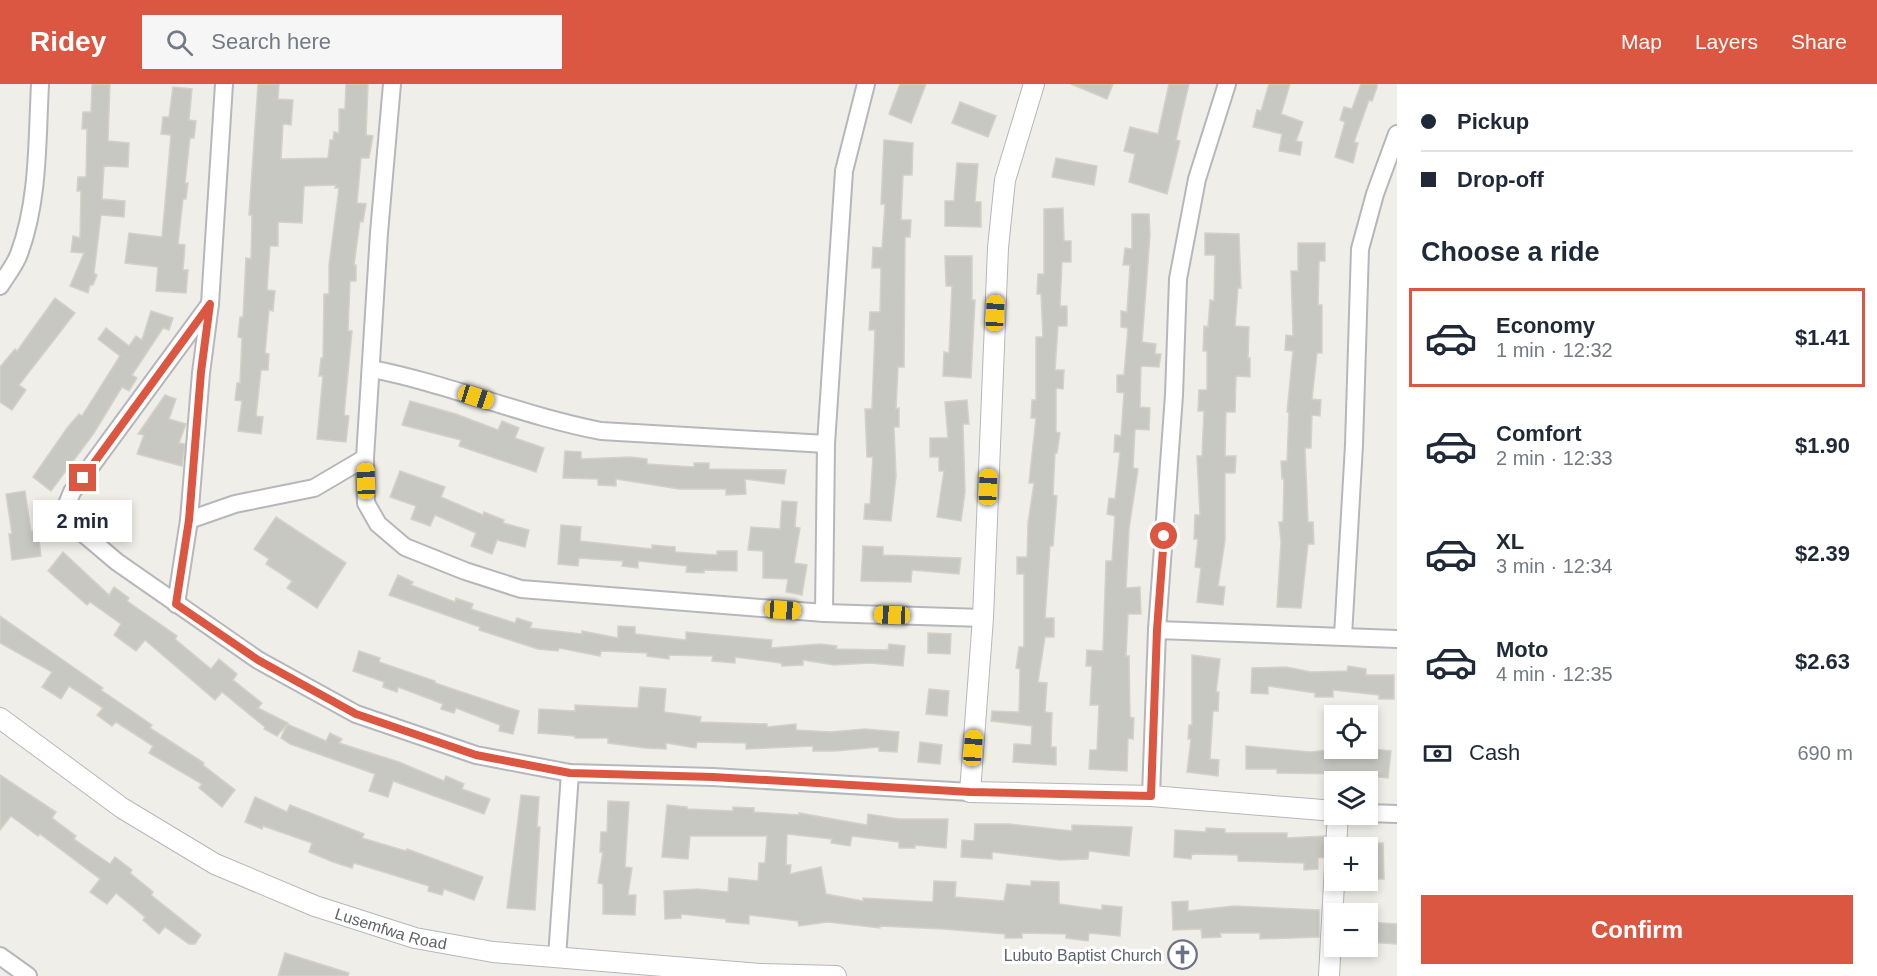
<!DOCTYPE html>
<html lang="en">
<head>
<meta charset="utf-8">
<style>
	body { margin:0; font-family:Helvetica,sans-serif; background:#f6f6f7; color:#1f2937; height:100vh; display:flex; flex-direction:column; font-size:22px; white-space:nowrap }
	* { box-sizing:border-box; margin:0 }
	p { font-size:20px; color:#747a83 }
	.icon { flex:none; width:33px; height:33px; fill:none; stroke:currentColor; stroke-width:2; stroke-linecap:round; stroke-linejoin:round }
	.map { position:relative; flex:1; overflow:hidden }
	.sheet { display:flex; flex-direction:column; background:#fff; width:480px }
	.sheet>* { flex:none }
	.guide { display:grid; align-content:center; height:132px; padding:0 24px; background:#fff }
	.fabs { position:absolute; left:1324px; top:621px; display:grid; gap:12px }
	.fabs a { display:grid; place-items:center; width:54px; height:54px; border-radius:0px; background:#fff; box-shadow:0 3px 9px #0003; font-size:30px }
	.end { position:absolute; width:27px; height:27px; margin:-14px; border:8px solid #dc5742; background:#fff; box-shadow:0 0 0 3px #fff }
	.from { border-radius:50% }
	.bubble { position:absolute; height:42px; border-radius:0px; background:#fff; box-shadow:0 3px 9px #0003; font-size:20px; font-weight:800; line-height:42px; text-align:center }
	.car { position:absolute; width:18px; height:36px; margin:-18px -9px; border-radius:8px; box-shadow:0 0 4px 2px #0007; background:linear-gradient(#f5c518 24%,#345 0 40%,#f5c518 0 76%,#345 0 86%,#f5c518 0) }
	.guide b { display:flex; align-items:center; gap:21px; height:57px; font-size:22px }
	.guide b+b { border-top:2px solid #e0e1e3 }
	.guide i { width:15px; height:15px; background:#1f2937 }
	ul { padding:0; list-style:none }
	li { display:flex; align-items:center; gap:18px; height:99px; margin:0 12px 9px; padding:0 12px; border:3px solid transparent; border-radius:0px }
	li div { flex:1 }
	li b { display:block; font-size:22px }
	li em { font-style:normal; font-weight:800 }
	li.active { border-color:#dc5742 }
	li>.icon { width:54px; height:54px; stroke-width:1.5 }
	h2 { padding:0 24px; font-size:27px; line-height:72px }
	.pay { display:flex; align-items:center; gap:15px; height:66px; padding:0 24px; font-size:22px }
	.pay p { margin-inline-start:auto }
	.cta { display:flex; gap:12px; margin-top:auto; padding:12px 24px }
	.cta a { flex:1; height:69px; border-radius:0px; background:#dc5742; color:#fff; font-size:24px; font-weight:800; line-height:69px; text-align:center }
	header { display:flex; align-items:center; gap:36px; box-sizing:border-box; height:84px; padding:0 30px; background:#dc5742; color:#fff }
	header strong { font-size:28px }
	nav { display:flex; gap:33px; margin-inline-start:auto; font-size:21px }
	.search { width:420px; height:54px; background:#f6f6f7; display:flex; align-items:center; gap:15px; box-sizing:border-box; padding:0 21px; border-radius:0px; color:#747a83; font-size:22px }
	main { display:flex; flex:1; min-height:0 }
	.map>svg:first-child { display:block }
	.building { fill:#c8c8c2; stroke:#d4d1c6; stroke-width:1.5 }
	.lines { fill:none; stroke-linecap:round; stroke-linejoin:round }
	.minor-casing { stroke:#b5b7bb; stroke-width:20 }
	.tertiary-casing { stroke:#b5b7bb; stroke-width:22 }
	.minor { stroke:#fff; stroke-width:16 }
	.tertiary { stroke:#fff; stroke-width:20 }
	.route { stroke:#dc5742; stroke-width:8 }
	.labels { text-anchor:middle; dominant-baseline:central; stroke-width:6; stroke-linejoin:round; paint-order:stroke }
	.street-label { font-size:16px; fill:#5f6266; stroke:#fff }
	.worship-label { font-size:16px; fill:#5b616d; stroke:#fff; text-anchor:end }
</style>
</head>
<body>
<header>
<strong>Ridey</strong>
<div class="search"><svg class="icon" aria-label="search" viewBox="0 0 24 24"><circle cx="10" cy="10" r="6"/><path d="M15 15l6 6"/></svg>Search here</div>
<nav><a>Map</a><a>Layers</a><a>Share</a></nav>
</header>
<main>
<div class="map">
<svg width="1397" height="892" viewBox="0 0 1397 892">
	<rect width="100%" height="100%" fill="#f0eee8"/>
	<g class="building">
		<path d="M92,0H110L108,57L129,59L128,83L104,82L102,115L125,117L124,133L101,131L94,189L97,191L93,201H90L88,209L70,202L84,169L71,168L73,152L80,154L81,107H77L78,93H86L87,45H82L83,28H91Z"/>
		<path d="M258,0H279L278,15L293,16L291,41L283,40L281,75L328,74L330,56H333L334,48L339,49V25H345L346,0H368L366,51L373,52L369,74H361L357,119L366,120L363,138L360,137L354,181H356V197H350L348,247H352L344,331L349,332L346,358L317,355L323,292H319L321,274H323L324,210H329V181L339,104H335L336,101L304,102L302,139L278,138V162H270L267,206L275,207L273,227L269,226L265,269L269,270L268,286H261L256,332L263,333L261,350L238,347L242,317L235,316L237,299H240L242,254L238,253L240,233H243L246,174L251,175L252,131H249Z"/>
		<path d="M900,0H926L911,39L889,30Z"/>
		<path d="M1071,0H1113L1107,15Z"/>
		<path d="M1169,0H1189L1176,56L1180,57L1167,110L1129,98L1135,70L1124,67L1130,43L1158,50Z"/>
		<path d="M1269,0H1290L1281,30L1303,38L1296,57L1302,58L1300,71L1279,67L1282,50L1253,43L1257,26L1261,27Z"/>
		<path d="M1361,0H1377V3L1372,17L1369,16L1354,58L1358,59L1353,79L1335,73L1345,38L1340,36L1344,23L1352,25Z"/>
		<path d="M173,3L192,5L189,36L196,37L194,54H190L185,99H188L186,115H183L178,160L185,161L183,186H188L186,209L156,207L158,183L125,179L129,149L162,153L171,51L161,50L163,33H169Z"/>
		<path d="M960,18L996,32L988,53L952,39Z"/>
		<path d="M884,56L913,59L912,91H903L901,136H911L910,153H905L904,283H898L896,325L899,324V343H894L896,392L891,437L864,435L865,420H870L873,373H867L865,325H872L875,246H869L870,228H880L881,184H872L873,163L882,164L885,120H881Z"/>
		<path d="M1056,74L1097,82L1094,101L1052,93Z"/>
		<path d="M957,79L978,80L975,118H981V143L945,142V117H954Z"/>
		<path d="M1063,124L1064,157H1071V178H1062L1060,222H1067V242H1058L1055,286H1064L1063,305L1056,304V348L1060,349L1057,369H1055L1053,411L1057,412L1053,462H1050L1045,534H1054V553H1045L1038,598L1047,599L1045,628L1052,629L1051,663H1056V681L1013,678L1014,660L1031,661L1032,642L991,637L992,627L1019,628L1020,585L1016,584L1019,563H1024V490H1017V473H1027L1028,439L1034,399H1029L1036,334H1031L1032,316H1036V253H1043L1041,210H1037L1038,190H1044V125Z"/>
		<path d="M1132,130H1149L1150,151L1142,258L1156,260L1155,270H1161L1159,283L1141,282L1140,323L1150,324L1149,346L1135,345L1133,384L1138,385L1129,445L1126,504L1140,503L1141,530H1128L1126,572H1129L1130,633L1134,634L1133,655L1128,654L1127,687L1089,685L1090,666H1097L1099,621H1090L1092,582H1086L1087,566L1103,567L1106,477H1112L1115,432L1107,430L1109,414L1115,415L1120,368H1114L1115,351L1121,352L1124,309L1117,308V291H1124L1128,244L1121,243V227L1127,228L1130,181H1123L1125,164L1132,165Z"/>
		<path d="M1205,149L1239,150L1241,204H1238L1235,242L1249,243L1248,274H1250V293L1236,292L1235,328H1226L1225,372H1236L1235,389H1225V456L1218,502L1225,503L1223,521L1197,518L1201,484L1195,483L1198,455H1194L1195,431H1200L1197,372H1202L1204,327H1198L1199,306H1207V267H1203L1204,242L1208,243L1210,216L1214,217L1215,171H1205Z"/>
		<path d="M1298,159H1325V177H1319L1318,221H1322V269H1317L1312,315L1321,316L1320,332L1312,331L1311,364H1305L1308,438H1313L1314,460H1308L1301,524L1277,523L1281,458L1279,438H1283L1284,395H1282L1281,377H1287L1289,328H1287L1293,267L1285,266L1286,251L1293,252L1291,187H1298Z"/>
		<path d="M945,172H972V216H975L971,294L943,292L944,268L949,269L952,202H946Z"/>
		<path d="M55,214L75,229L19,301L26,306L12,326L0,318V283L15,265L17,267Z"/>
		<path d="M151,227L173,234L169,246L163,244L132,291L137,294L129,307L122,303L94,349L51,407L33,393L67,344L79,330L82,332L120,272L98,255L106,244L129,262L136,252L142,256Z"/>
		<path d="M165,311L176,315L169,335L186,340L179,359L185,360L182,382L137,370L144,351L138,350Z"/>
		<path d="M967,316L969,340H963L965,408L961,437L937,433L944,387H939V373H930V354H948L945,318Z"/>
		<path d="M410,317L456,330L498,346L502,337L519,344L515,354L544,364L536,388L459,362L461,356L402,341Z"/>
		<path d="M565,367L581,368V375L630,373L647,375V380L694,383V379H709V385L786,386L784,400L745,395L746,410L726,411V405H679L616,395V402L598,401V395L563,394Z"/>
		<path d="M400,387L445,403L441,413L483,431L484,428L504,436L503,439L529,446L525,463L497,456L492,470L471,462L476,449L435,431L430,442L411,435L416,422L390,413Z"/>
		<path d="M25,407L31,447H38L41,472L12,476L9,450H12L6,410Z"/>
		<path d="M782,417L797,418L795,443L800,444L794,479L807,481L802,511L786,508L788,495L763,494V467L748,466L751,443L780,445Z"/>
		<path d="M276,433L346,479L317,524L287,504L292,497L266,480L269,475L254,465Z"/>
		<path d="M561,441L581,443L580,457L652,465V461L675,463V468L717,471V467H737V487L704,486V489L686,488L687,482L638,477V484L622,482L623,477L579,474L578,482L558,480Z"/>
		<path d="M863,462L883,463V471L961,474L959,490L912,486L911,498L861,497Z"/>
		<path d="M63,468L109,511L114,503L129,514L127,517L177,552L175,555L211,585L219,575L237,590L233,596L262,619L258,624L288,639L277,652L264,645L265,643L222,608L215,616L145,556L136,567L114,551L121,540L90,518L87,521L48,487Z"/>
		<path d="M398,491L413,498L411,501L455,518L456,514L473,520L471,525L515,539L517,534L532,539L530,544L582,550V547L618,554V542L635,543V550L686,556V548L772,556L771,564L820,560L837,562L836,565L888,566L889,560L905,562L903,582L870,579L834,581L803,576V581L782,582L781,579L735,573V579L712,577L713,572L669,571V575L647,572V569L601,567L600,572L559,564L558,567L538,565L479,546L480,543L389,511Z"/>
		<path d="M0,532L103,604L101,606L152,641L150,644L204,679L203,681L235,706L222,723L199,704L202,700L149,669L153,662L116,638L112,642L97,631L103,624L69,602L61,615L42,603L52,588L0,559Z"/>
		<path d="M928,549L951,550L950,570L928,569Z"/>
		<path d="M359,567L380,574L379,578L435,597V599L519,627L513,650L499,647L500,641L456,624L454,629L441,625L443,620L398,603L397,608L383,603L384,598L353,587Z"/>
		<path d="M1192,571L1220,575L1216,608H1219L1218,627H1213L1210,675L1219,676L1218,692L1187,688L1191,655H1188L1189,641H1192Z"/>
		<path d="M1348,582L1366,585V591H1394V615H1379V611L1333,606V613H1315V609L1268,602V610L1251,609L1252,584L1286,583L1311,588L1347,587Z"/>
		<path d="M640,603L666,605L664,628L701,633L700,638L767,640V643L796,640V646L830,648L865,645L899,648L897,668L879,667V663L835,667H813V662L746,665V659L697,658L696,664L666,659V665L645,664L608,659V654H575V652L538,649L539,625L575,627V621L638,624Z"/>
		<path d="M929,605L949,607L947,632L926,630Z"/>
		<path d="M287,640L326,657L330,649L342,655L339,659L399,678L444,697L446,692L464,700L462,705L490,715L484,730L393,697L388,713L369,707L375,690L290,660L281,654Z"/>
		<path d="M920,658L942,661L940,680L918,678Z"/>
		<path d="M1246,662L1310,668L1329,666V671L1374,670V665L1391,667L1388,694L1359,691V694L1340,695V690L1277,689V685H1246Z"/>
		<path d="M0,691L56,728L52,734L76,752L74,755L110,780L115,773L132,786L130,789L153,808L151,811L201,851L195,860H189L165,843L159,850L143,836L145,833L116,809L107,820L90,808L100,795L40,750L38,752L11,732L0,746Z"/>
		<path d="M521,711L539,713L537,743H540L535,826L507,824Z"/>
		<path d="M255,713L287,728L290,721L364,750L362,754L406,767L407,765L483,793L474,816L444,805L442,811L428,807L429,802L354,779L352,784L333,778L309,768L312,759L263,742L262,745L245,738Z"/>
		<path d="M608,717L629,718L625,783L632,784L628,811H636L635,831L603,830V800L598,799L603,768H600L601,748H607Z"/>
		<path d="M667,721L687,723V725L733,727V723L754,724V728L799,731V729L867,741L868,730L899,735H948L946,764L915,761V764H899V758L852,752L850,762L831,759L832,755L787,750L786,781H791L790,790L821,783L826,810L863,817V814L933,818L934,797L956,798L955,813L1004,817L1007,800L1031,802V797L1059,798V820L1102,826V821L1122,823L1120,852L1089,849L1088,857L1066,854V850L1022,849V854H1005V850L943,845L880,842V844L828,838L799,842L798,837L749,831V840L726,838V835L681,830V834L665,835L664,807L698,805L728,808L729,794L758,797L759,779H765L767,752H690L688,775L662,773Z"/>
		<path d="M975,740H1009L1072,747V741L1132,743L1129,772L1089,767L1088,775L1060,776L992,768V775L961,773L962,756L974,757Z"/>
		<path d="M1206,744L1225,745V749H1287V754L1325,752L1327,773L1318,774V785L1304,786V779L1238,777V771L1192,770L1191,775L1174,773L1175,746L1206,748Z"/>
		<path d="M1368,759H1383L1384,795H1368Z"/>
		<path d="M1188,817V827L1234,822L1319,826V853L1260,855V849H1220L1221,853L1202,854L1201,845L1173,846L1172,818Z"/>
		<path d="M1368,838L1397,840V860L1368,858Z"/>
		<path d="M285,869L349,889L348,892H278Z"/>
	</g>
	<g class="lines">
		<defs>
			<g id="minor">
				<path d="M392,0L379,149L365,374L366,419L378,440L405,463L465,487L521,505L824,529L983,534"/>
				<path d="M0,202C6,192 15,181 19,170C39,116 37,57 40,0"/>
				<path d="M210,220L72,408L65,425L71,439L117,478L258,576L356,630L476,671L570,689L713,693L970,708"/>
				<path d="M372,285C449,300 523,332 601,347L826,360"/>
				<path d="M189,436L235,420L314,404L365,374"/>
				<path d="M176,520L189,436L201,289L210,220L224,0"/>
				<path d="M824,529L826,360L844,87L866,0"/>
				<path d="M1157,546L1397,555"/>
				<path d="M1343,552L1354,361L1360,165L1375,110L1397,50"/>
				<path d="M1151,712L1157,546L1174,311L1178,195L1197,95L1227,0"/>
				<path d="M1368,729L1397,730"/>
				<path d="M0,872L28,892"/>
				<path d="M557,873L570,689"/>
			</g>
			<g id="tertiary">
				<path d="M1034,0L1005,96L998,164L983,534L970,708L1151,712L1335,727"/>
				<path id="s1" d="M0,634L122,724L215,780L315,822L415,854L493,868L760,890L836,892"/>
				<path d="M1336,764L1338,730"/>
				<path d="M1329,892L1335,781"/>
			</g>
		</defs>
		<use href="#minor" class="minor-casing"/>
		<use href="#tertiary" class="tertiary-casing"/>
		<use href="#minor" class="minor"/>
		<use href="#tertiary" class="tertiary"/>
	</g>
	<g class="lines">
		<path class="route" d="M83,394L210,220L201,288L189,436L176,520L258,576L356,630L476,671L570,689L713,693L970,708L1151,712L1157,546L1164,452"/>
	</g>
	<defs>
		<symbol id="church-ring" viewBox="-11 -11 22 22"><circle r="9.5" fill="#fff" stroke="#6b7280" stroke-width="1.5"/><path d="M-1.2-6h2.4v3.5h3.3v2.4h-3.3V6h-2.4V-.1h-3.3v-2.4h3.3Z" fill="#6b7280"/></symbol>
	</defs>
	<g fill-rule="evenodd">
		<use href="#church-ring" x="1166" y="854" width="33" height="33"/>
	</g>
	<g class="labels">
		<g class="street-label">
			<text stroke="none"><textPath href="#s1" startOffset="448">Lusemfwa Road</textPath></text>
		</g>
		<g class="worship-label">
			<text x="1162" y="871">Lubuto Baptist Church</text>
		</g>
	</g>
</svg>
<div class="fabs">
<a><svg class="icon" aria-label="locate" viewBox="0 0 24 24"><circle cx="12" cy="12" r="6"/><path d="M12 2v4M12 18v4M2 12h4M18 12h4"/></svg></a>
<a><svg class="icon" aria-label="layers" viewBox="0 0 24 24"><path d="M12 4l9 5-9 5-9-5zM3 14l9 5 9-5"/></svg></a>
<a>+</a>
<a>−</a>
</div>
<i class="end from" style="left:1164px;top:452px"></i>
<i class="end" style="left:83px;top:394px"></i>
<div class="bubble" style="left:33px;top:416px;width:99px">2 min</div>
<i class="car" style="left:995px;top:229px;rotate:3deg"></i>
<i class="car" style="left:476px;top:313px;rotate:108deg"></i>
<i class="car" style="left:366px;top:397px;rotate:358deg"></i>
<i class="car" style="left:988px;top:403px;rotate:2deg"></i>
<i class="car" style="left:783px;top:526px;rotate:94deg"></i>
<i class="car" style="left:892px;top:531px;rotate:272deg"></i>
<i class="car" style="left:973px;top:664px;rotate:4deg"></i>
</div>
<section class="sheet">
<div class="guide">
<b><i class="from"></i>Pickup</b>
<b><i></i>Drop-off</b>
</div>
<h2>Choose a ride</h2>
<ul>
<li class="active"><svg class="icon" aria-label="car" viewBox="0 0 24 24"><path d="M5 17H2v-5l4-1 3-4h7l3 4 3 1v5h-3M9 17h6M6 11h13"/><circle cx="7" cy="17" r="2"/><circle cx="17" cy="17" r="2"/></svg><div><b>Economy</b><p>1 min · 12:32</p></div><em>$1.41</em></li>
<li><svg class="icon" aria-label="car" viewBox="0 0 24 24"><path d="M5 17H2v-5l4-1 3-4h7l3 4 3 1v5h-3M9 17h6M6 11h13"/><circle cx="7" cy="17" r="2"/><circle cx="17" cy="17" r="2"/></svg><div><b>Comfort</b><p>2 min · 12:33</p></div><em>$1.90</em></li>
<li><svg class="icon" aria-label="car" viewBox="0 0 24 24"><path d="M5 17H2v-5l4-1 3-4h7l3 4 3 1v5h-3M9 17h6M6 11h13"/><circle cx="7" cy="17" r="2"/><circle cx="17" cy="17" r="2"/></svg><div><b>XL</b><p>3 min · 12:34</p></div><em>$2.39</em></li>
<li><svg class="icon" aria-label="car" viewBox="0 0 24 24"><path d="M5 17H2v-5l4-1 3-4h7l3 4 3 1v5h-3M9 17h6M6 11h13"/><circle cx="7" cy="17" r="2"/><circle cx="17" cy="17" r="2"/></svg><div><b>Moto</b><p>4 min · 12:35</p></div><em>$2.63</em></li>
</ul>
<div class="pay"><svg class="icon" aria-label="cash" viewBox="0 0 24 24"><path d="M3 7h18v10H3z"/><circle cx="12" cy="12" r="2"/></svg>Cash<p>690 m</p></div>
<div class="cta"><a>Confirm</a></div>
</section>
</main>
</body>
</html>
